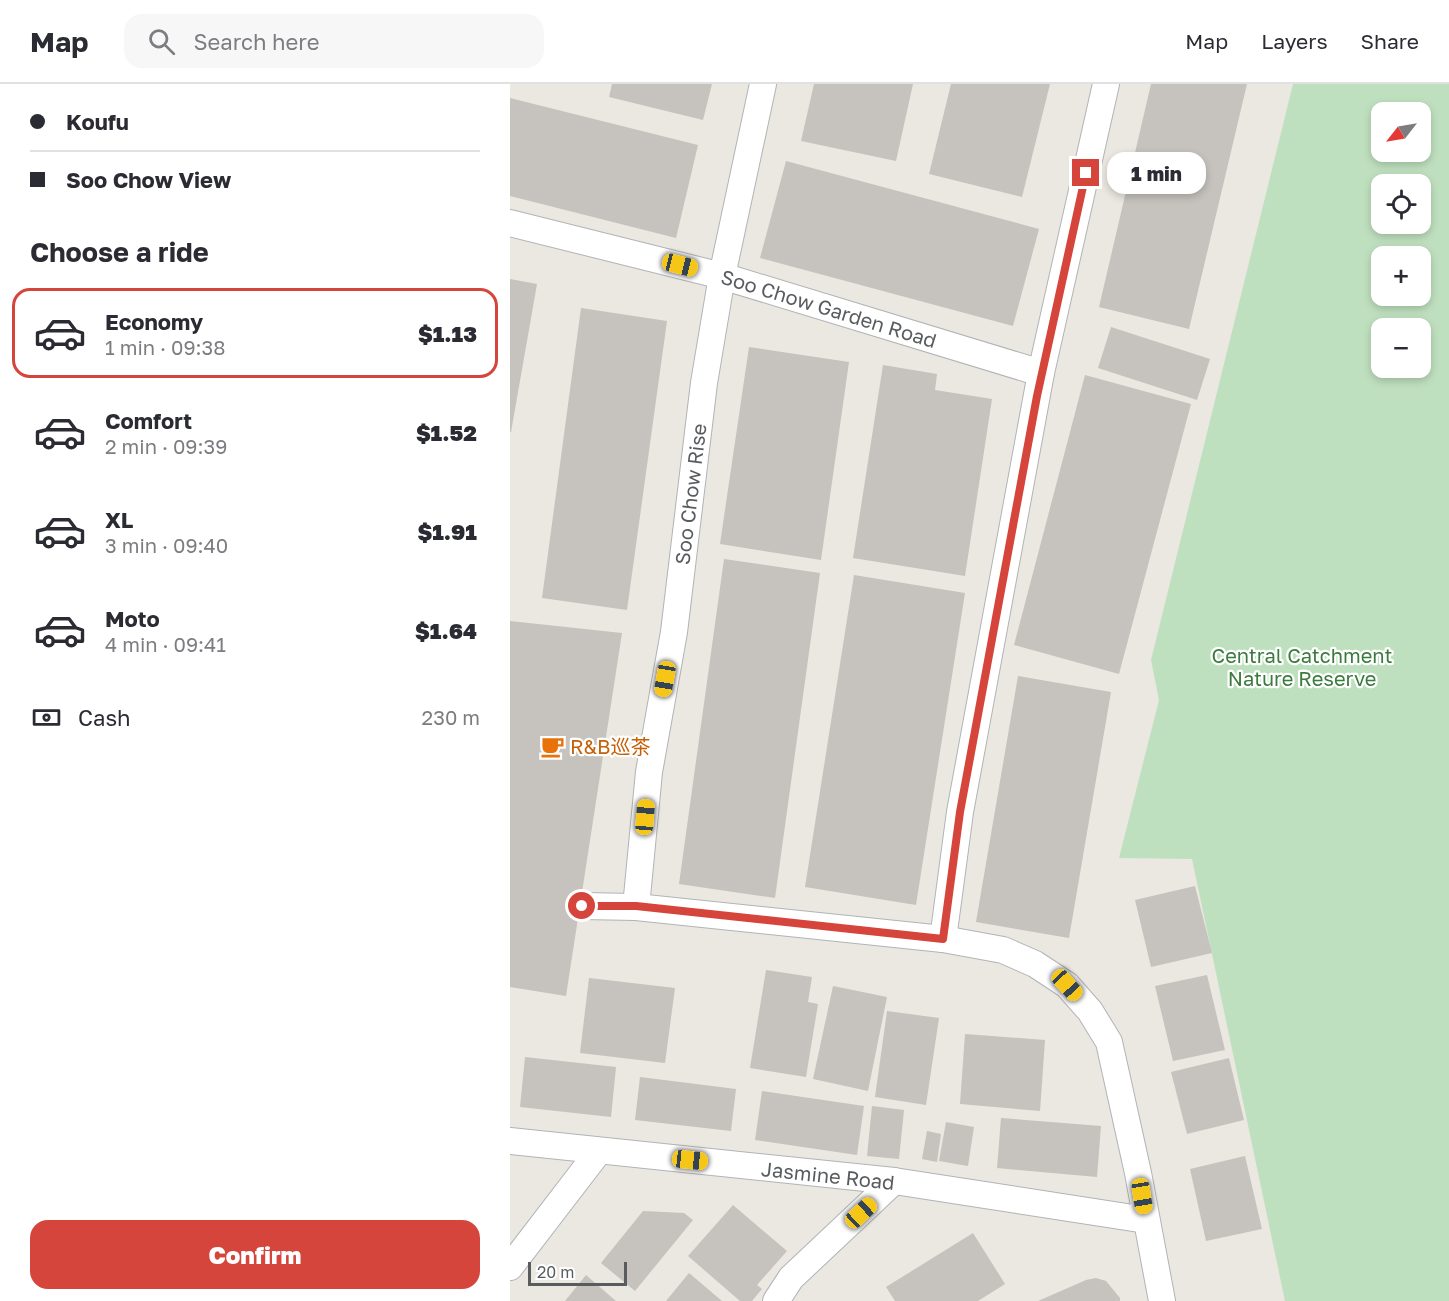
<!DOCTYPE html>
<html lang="en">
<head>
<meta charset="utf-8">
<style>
	body { margin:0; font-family:"Golos Text","Noto Sans SC",sans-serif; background:#f7f7f7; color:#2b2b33; height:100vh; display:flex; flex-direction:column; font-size:22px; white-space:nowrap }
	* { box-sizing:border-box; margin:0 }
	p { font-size:20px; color:#7c7c81 }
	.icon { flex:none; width:33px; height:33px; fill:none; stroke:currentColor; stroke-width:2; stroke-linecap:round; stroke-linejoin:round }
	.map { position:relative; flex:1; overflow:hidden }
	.panel { display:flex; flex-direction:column; background:#fff; width:510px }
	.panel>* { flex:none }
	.hud { display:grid; align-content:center; height:132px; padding:0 30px; background:#fff }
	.needle { width:39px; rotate:239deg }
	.fabs { position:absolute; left:861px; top:18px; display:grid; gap:12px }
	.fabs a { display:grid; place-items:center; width:60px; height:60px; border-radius:12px; background:#fff; box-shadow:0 3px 9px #0003; font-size:30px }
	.scale { position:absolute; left:18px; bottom:15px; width:99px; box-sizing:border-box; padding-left:6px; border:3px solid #595c5f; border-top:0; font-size:16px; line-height:21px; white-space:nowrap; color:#595c5f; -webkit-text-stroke:4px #fff; paint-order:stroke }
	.end { position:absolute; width:27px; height:27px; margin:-14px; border:8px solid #d5453b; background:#fff; box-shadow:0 0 0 3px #fff }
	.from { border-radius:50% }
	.bubble { position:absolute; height:42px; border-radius:18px; background:#fff; box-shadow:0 3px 9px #0003; font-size:20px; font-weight:800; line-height:42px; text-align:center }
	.car { position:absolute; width:18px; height:36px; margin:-18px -9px; border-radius:8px; box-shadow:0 0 4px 2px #0007; background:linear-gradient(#f5c518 24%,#345 0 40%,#f5c518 0 76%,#345 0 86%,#f5c518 0) }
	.hud b { display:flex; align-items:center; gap:21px; height:57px; font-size:22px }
	.hud b+b { border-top:2px solid #e1e1e2 }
	.hud i { width:15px; height:15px; background:#2b2b33 }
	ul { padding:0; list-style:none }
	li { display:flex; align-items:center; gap:18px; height:90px; margin:0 12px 9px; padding:0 18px; border:3px solid transparent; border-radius:18px }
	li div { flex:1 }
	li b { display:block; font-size:22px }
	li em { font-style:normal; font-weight:800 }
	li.on { border-color:#d5453b }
	li>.icon { width:54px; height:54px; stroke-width:1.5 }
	h2 { padding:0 30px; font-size:27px; line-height:72px }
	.pay { display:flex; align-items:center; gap:15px; height:66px; padding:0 30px; font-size:22px }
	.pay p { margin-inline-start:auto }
	.primary-button { display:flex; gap:12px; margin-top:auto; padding:12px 30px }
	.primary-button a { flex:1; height:69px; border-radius:18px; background:#d5453b; color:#fff; font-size:24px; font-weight:800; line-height:69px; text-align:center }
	header { display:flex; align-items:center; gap:36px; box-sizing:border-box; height:84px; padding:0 30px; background:#fff; border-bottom:2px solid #e1e1e2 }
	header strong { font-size:28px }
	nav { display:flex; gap:33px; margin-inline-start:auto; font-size:21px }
	.search { width:420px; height:54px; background:#f7f7f7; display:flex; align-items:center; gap:15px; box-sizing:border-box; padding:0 21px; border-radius:18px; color:#7c7c81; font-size:22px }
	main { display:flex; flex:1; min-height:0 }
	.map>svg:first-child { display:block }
	.green { fill:#bfe0bf; fill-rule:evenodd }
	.building { fill:#c6c2bd }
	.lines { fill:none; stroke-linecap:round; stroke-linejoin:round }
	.street-casing { stroke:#b1b3b6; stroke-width:28 }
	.street { stroke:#fff; stroke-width:26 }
	.route { stroke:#d5453b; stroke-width:8 }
	.labels { text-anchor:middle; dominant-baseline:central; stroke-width:4.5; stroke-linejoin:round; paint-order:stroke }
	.street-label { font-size:20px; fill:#595c5f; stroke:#fff }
	.park-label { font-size:20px; fill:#3c7b3e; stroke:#fff }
	.food-label { font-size:20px; fill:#c56008; stroke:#fff; text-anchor:start }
</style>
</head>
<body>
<header>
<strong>Map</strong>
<div class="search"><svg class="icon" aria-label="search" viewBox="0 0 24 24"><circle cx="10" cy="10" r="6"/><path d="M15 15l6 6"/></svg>Search here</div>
<nav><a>Map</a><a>Layers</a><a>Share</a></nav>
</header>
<main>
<section class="panel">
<div class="hud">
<b><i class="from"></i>Koufu</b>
<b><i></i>Soo Chow View</b>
</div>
<h2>Choose a ride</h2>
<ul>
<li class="on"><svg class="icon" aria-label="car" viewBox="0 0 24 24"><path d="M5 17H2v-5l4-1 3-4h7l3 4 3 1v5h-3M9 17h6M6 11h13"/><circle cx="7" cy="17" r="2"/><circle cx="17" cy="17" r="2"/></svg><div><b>Economy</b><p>1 min · 09:38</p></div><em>$1.13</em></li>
<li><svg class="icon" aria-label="car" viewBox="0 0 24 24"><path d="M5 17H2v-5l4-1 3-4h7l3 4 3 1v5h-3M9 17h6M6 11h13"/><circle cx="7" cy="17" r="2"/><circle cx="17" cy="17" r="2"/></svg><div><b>Comfort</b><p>2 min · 09:39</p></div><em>$1.52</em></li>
<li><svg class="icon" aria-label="car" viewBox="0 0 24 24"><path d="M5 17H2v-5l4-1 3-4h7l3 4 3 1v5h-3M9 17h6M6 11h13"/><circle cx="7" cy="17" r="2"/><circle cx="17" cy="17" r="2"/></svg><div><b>XL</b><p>3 min · 09:40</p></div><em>$1.91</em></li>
<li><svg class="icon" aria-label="car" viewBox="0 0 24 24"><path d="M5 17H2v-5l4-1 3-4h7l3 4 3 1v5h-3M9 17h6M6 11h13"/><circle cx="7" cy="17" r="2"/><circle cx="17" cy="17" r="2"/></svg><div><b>Moto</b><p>4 min · 09:41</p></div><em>$1.64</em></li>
</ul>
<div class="pay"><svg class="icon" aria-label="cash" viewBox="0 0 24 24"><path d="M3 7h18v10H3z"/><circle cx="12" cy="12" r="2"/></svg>Cash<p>230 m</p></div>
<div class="primary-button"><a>Confirm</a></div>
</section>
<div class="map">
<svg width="939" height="1217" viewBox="0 0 939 1217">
	<rect width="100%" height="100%" fill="#eae8e0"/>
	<path class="green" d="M783,0H939V1217H775L682,775L609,774L649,616L641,576ZM872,28H910V68H872ZM872,100H910V140H872ZM872,172H910V212H872ZM872,244H910V284H872Z"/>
	<g class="building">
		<path d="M102,0H202L193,36L99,13Z"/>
		<path d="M304,0H403L386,77L291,57Z"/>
		<path d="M441,0H540L512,113L419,90Z"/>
		<path d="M641,0H737L679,245L589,223Z"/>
		<path d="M0,14L188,61L166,154L0,112Z"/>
		<path d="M276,77L529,145L503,242L250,174Z"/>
		<path d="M0,195L27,200L1,348H0Z"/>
		<path d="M71,224L157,237L117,526L32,514Z"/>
		<path d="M601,243L700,275L687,316L588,284Z"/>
		<path d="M239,263L339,278L311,476L210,460Z"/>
		<path d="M373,281L427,290L425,306L482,315L455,492L343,474Z"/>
		<path d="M575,291L681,320L609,590L504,561Z"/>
		<path d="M214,475L310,489L265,814L169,800Z"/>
		<path d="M344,491L455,509L406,821L295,803Z"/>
		<path d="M0,537L112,549L56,912L0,903Z"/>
		<path d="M508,592L601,608L559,854L466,838Z"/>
		<path d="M685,802L702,869L641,883L625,816Z"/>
		<path d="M256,886L302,893L298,918L308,920L296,993L240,984Z"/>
		<path d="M697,891L715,966L663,977L645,902Z"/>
		<path d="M79,894L165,904L155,979L70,969Z"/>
		<path d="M323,902L377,913L358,1007L303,995Z"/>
		<path d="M377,927L429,934L416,1021L365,1013Z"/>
		<path d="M455,950L535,956L530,1027L450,1020Z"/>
		<path d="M15,973L106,983L101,1033L10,1023Z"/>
		<path d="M719,974L734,1036L677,1050L661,988Z"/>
		<path d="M130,993L226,1005L221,1047L125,1036Z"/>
		<path d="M252,1007L354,1022L347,1071L245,1056Z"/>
		<path d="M362,1022L394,1026L389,1075L357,1072Z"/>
		<path d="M491,1034L591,1042L587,1093L487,1084Z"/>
		<path d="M436,1038L464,1043L458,1082L429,1077Z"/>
		<path d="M417,1047L431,1050L427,1078L412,1075Z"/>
		<path d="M735,1072L752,1145L696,1157L680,1085Z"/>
		<path d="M223,1121L277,1167L247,1201L252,1205L242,1217H230L178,1172Z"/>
		<path d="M133,1127L174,1129L183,1136L125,1207L91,1179Z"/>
		<path d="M463,1149L495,1200L468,1217H385L376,1203Z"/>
		<path d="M179,1189L212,1217H156Z"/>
		<path d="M76,1191L106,1217H55Z"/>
		<path d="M586,1194L596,1197L610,1214V1217H528L576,1196Z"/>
	</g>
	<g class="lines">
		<defs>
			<g id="street">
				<path d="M0,139L212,192L531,289"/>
				<path d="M72,822L126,823L433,855L493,866L525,880L557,901L580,927L599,958L628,1089L652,1217"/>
				<path d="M126,823L139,688L164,548L194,299L212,192L253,0"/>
				<path d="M433,855L450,728L531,289L596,0"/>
				<path d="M0,1057L384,1097L636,1136"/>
				<path d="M0,1183L89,1067"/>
				<path d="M266,1217L281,1194L384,1097"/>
			</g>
		</defs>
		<use href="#street" class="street-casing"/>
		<use href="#street" class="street"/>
	</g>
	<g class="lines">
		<path class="route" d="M72,822H126L433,855L450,728L527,312L576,89"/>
	</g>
	<defs>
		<symbol id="cafe-bare" viewBox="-9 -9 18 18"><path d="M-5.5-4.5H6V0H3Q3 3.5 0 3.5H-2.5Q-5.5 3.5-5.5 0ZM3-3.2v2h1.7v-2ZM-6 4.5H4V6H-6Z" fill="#e8710a" stroke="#fff" stroke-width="2.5" paint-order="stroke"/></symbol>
	</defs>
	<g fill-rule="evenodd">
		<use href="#cafe-bare" x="26" y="646" width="33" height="33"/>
	</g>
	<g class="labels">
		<g class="street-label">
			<text transform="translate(319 224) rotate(17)">Soo Chow Garden Road</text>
			<text transform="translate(180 410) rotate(-83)">Soo Chow Rise</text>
			<text transform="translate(318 1091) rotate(6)">Jasmine Road</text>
		</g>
		<g class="park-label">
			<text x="792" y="571">Central Catchment<tspan x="792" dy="23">Nature Reserve</tspan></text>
		</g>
		<g class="food-label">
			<text x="60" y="662">R&amp;B巡茶</text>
		</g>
	</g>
</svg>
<div class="fabs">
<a><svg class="needle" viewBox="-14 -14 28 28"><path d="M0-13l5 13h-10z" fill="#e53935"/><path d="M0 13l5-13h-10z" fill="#7c7c81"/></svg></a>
<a><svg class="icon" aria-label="locate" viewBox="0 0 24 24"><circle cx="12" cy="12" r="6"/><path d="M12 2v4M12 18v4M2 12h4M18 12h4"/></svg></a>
<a>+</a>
<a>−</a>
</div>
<div class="scale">20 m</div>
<i class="end from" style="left:72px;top:822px"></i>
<i class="end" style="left:576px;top:89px"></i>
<div class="bubble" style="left:597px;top:68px;width:99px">1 min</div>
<i class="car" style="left:170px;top:181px;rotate:104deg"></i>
<i class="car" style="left:155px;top:595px;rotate:190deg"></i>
<i class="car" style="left:135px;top:733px;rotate:5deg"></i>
<i class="car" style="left:557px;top:901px;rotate:137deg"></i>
<i class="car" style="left:180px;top:1076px;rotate:96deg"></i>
<i class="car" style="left:632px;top:1112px;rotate:171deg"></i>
<i class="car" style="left:351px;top:1129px;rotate:47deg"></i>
</div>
</main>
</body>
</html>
